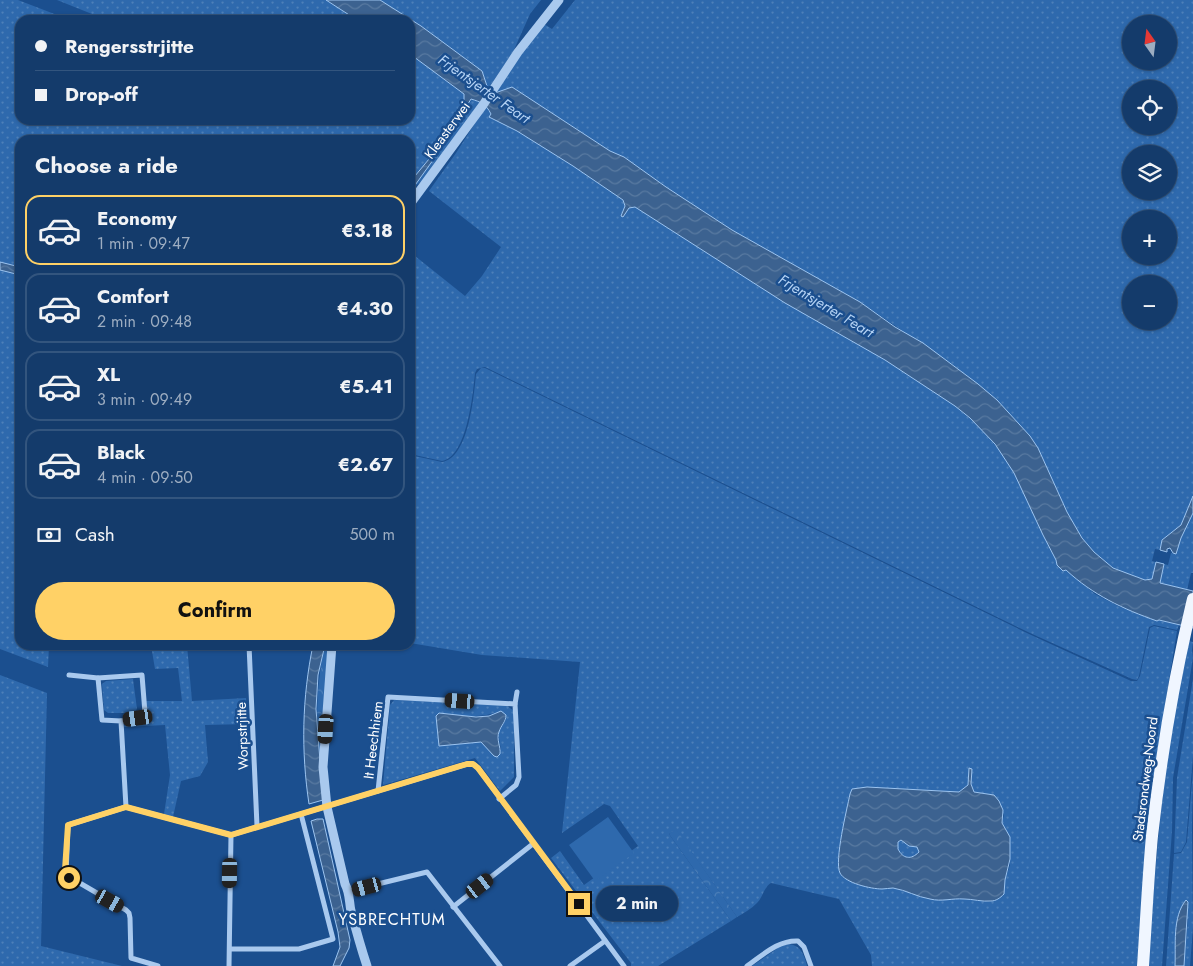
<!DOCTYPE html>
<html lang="en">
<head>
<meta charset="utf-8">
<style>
	body { margin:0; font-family:Jost,sans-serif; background:#1d4271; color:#f1f3f6; height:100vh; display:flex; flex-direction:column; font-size:19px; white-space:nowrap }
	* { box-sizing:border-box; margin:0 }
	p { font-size:16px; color:#9dadc1 }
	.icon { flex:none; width:28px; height:28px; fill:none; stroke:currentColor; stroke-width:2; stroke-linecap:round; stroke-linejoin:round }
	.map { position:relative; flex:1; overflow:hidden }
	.sheet { position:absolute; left:15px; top:135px; width:400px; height:515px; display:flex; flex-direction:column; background:#143b6b; border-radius:15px; box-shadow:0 1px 4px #0004,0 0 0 1px #33557e }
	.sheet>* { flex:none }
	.banner { position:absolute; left:15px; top:15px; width:400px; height:110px; border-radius:15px; box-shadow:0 1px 4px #0004,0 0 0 1px #33557e; display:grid; align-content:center; height:110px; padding:0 20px; background:#143b6b }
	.needle { width:32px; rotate:346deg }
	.buttons { position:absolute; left:1122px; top:15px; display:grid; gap:10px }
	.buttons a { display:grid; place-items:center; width:55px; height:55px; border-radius:50%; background:#143b6b; box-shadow:0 1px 4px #0004,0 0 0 1px #33557e; font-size:25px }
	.end { position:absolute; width:22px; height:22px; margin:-11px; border:6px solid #ffd166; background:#111; box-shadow:0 0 0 2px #111 }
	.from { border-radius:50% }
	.bubble { position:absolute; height:35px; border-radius:18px; background:#143b6b; box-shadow:0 1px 4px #0004,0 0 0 1px #33557e; font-size:16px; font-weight:700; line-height:35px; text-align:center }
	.car { position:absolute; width:15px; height:30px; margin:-15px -8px; border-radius:6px; box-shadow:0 0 4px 1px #0007; background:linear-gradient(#222 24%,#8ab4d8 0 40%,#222 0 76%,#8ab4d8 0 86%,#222 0) }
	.banner b { display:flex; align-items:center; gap:18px; height:48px; font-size:19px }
	.banner b+b { border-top:1px solid #33557e }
	.banner i { width:12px; height:12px; background:#f1f3f6 }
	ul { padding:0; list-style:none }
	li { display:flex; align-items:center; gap:15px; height:70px; margin:0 10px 8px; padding:0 10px; border:2px solid #33557e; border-radius:15px }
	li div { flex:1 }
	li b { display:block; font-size:19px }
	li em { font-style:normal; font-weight:700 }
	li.current { border-color:#ffd166 }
	li>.icon { width:45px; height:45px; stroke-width:1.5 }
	h2 { padding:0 20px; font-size:22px; line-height:60px }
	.pay { display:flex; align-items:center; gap:12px; height:55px; padding:0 20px; font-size:19px }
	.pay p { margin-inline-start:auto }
	.action { display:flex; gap:10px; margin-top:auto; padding:10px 20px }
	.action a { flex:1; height:58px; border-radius:30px; background:#ffd166; color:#111; font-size:20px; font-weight:700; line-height:58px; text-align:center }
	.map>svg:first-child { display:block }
	.grass { fill:url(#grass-dots); fill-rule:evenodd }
	.forest { fill:url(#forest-crowns) }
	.pitch { fill:#2e69ad }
	.water { fill:url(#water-waves); stroke:#9cc4f0; fill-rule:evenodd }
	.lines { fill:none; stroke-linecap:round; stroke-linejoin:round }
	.minor { stroke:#a9c9ee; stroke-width:5 }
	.tertiary { stroke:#a9c9ee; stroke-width:9 }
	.primary { stroke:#f0f6ff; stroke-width:12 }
	.route { stroke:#ffd166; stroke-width:6 }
	.labels { text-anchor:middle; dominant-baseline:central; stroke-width:5; stroke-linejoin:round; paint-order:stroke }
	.street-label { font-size:14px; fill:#fff; stroke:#1b4f8f }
	.water-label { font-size:15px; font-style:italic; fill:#b5d3f5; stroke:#1b4f8f }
	.quarter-label { font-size:16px; letter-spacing:1px; fill:#fff; stroke:#1b4f8f }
</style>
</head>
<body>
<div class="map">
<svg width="1193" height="966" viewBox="0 0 1193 966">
	<defs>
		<pattern id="grass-dots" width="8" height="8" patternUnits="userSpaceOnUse" patternTransform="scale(1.25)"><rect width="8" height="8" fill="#2e69ad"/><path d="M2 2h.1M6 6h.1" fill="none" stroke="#4d80b9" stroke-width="1.8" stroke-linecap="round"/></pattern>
		<pattern id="forest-crowns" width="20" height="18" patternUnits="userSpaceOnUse" patternTransform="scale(1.25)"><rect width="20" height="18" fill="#2e69ad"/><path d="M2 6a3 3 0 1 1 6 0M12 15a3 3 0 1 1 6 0" fill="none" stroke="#4d80b9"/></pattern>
		<pattern id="water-waves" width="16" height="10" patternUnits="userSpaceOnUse" patternTransform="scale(1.25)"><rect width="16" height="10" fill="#3c6290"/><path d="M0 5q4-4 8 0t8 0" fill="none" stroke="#597aa1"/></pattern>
	</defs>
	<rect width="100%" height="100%" fill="#1b4f8f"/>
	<g class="grass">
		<path d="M0,0H18L70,20H20V120H410V54L464,94V100L434,152L410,182V140H20V267L0,262Z"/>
		<path d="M57,0H326L357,20H107Z"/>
		<path d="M380,0H541L530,14L513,52L488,89L482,71L421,26Z"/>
		<path d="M575,0H1193V496L1181,525L1162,540L1160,550L1155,549L1152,561L1156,562L1152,579L1145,580L1113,568L1094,552L1082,538L1067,512L1038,449L1030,436L997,400L953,365L860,302L732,230L666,187L624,157L610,151L566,122L530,100L507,89L495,93L506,74L544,24L552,29ZM1131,24H1169V61H1131ZM1131,89H1169V126H1131ZM1131,154H1169V191H1131ZM1131,219H1169V256H1131ZM1131,284H1169V321H1131Z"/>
		<path d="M472,99L480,102L423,180L413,188L441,149Z"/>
		<path d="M486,106L491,114L489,117L517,131L573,166L623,200L625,207L621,215L623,217L629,208L635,207L785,303L885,360L955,406L982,429L1004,456L1014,473L1052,553C1056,559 1058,565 1063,571L1066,570L1095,594L1120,607L1157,620L1179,625L1177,630L1154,625L1149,627L1139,676L1137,680L1132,679L1030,633L485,367L477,369L475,373C473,394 467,457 442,461L410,454V252L465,296L482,276L501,247L429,191L456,153Z"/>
		<path d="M0,270L20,275V645H49L48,667L0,649Z"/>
		<path d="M481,368H485L1029,634L1131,681H1137L1140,676L1150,628L1154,626L1177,631L1152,786L1137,966H872L871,955L839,899L771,883C764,887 763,897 757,903C751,909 744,913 737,917L676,830L669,834L731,921L658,966H631V963L551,858L560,851L584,885L638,846L610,806L604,804L562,833L580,662L482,655L410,643V455L442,462C469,458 474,395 476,374ZM969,769L972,789L974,792L994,795L1004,815L1002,823L1010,837V865L1005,880L1004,894L990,902L963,899H928L905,891L892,888L881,889L849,881L843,878L840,843L850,794L867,787L959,792L968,785Z"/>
		<path d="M1193,513V573H1191L1187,590L1160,583L1164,564L1168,565L1171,553L1176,554L1181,538Z"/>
		<path d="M1189,641L1193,642L1192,650L1193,658L1173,778L1172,831L1162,966H1148C1154,884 1160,801 1173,720C1177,693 1183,667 1189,641Z"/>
		<path d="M151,645H187L192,701L246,698L248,724L205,725L208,762L200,776L181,781L173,817L164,814L170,775L165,725L124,727L126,721L143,719L146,713L145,701H182L178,668L155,669Z"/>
		<path d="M0,675L47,693L41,946L122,966H0Z"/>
		<path d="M133,679L137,709L134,713H108L104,710L102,684L106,681Z"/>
		<path d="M1193,679V756L1186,842L1181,852L1174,853L1177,778Z"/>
		<path d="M394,700L506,705L514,711V777L500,791L475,758L383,785L390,705ZM501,711L506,720L498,732L501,750L476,741L439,745L444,713C465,717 482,718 501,711Z"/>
		<path d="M1193,769L1192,828L1193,927L1190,966H1184L1188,919L1177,923L1175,966H1166L1174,854L1181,853L1187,842Z"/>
		<path d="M902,840L917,847L919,852C908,862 896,856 898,842Z"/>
		<path d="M788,944C801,945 804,955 807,966H752L781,946Z"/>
	</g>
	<g class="forest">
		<path d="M325,645H330L319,757C316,716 316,685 325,645Z"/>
		<path d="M676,829L737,917L731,921L669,834Z"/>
	</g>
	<path class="pitch" d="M608,817L634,853L595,881L569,845Z"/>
	<g class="water">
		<path d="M326,0H380L421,26L482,71L488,89L495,93L512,87L610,151L624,157L666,187L732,230L860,302L895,327L923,343L978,384L997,400L1030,436L1038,448L1067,512L1082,538L1094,552L1113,568L1145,580L1152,579L1156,562L1164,564L1160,583L1193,591V628L1159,620L1157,621C1123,609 1093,595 1066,570L1063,571L1057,565L1056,560L1043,535L1014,473L995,444L970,418L955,406L885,360L785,303L635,207L629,208L623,217L621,216L625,206L623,200L573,166L517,131L489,117L491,114C486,104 481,102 471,99L441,149L413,188L410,186V182L429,159L441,141L464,100V94L410,54V20H357Z"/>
		<path d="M0,262L20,267V275L0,270Z"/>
		<path d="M1193,496V513L1181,538L1176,554L1173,553L1170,548L1167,549V552L1160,550L1162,540L1181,525Z"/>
		<path d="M313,645H325L318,675L316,709L323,800L309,804C301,751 302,698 313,645Z"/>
		<path d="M501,711L506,715C506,722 501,725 499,732C496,739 501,747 500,754L497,757L494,756L481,742L439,746L436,716L439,713L476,717L489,716Z"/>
		<path d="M969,768L972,769L971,784L974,792L994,795L999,801L1003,810L1002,823L1010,837V859L1005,880L1004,894C1000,898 996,901 991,901C982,902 973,899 964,899C952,898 942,902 930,899C917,897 906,890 893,888C889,888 886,889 882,889C871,889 845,883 840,873C834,861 847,809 850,794L852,789L867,787L959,792L968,785ZM901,840L909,846L917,847L919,852C911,860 903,859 898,849V842Z"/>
		<path d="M317,819H323L350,940L349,948L340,966H333L340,947L338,932L311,821Z"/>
		<path d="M1186,900L1188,902L1184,966H1175C1176,946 1172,917 1186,900Z"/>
	</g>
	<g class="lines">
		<g class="minor">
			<path d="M249,645L257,826"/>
			<path d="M69,675L98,678L142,675L145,713L138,718L121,721"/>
			<path d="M98,678L102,720L121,721L126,807L231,835"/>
			<path d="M515,704L517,692"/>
			<path d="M378,791L388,697L515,704L519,777L516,785L499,799"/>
			<path d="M126,807L68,825L66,875L126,910L129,913L130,918L131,958L158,966"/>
			<path d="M349,891L427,872L500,966"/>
			<path d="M453,907L534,843"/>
			<path d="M230,949H299L333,939L301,814"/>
			<path d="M229,966L231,835L467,764H473L478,768L624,966"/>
			<path d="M570,966L605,941"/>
			<path d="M747,966C763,955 778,940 798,941L804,947L811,966"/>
		</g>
		<g class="tertiary">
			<path d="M410,204L483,105L518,52L559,0"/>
			<path d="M332,645L323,767L327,807L345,884C350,893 349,902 351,911C356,930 361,948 367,966"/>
		</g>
		<path class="primary" d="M1143,966C1146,923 1148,879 1152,836C1161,756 1174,677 1193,599"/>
	</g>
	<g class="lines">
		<path class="route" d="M69,878L65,870L68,825L126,807L231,835L467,764H473L478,768L579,904"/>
	</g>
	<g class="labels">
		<g class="street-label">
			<text transform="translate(447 130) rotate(-54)">Kleasterwei</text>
			<text transform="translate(242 736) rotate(-92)">Worpstrjitte</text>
			<text transform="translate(373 740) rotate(-83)">It Heechhiem</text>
			<text transform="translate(1145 779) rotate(-83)">Stadsrondweg-Noord</text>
		</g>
		<g class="water-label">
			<text transform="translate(484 89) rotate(35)">Frjentsjerter Feart</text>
			<text transform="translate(826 306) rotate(31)">Frjentsjerter Feart</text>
		</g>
		<g class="quarter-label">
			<text x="392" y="919">YSBRECHTUM</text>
		</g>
	</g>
</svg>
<div class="buttons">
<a><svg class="needle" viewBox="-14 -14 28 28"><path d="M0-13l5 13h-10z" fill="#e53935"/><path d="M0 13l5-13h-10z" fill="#9dadc1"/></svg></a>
<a><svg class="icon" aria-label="locate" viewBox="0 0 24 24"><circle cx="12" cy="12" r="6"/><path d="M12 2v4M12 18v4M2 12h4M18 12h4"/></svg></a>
<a><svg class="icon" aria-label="layers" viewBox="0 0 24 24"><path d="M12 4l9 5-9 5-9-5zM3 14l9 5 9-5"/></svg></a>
<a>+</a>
<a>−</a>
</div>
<i class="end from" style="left:69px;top:878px"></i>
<i class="end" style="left:579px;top:904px"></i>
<div class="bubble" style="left:596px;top:886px;width:82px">2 min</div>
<i class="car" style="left:460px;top:701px;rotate:274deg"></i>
<i class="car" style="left:138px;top:718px;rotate:262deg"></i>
<i class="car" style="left:326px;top:729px;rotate:184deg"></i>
<i class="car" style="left:230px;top:873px;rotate:181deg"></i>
<i class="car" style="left:480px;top:886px;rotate:52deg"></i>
<i class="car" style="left:367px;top:887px;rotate:255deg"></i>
<i class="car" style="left:110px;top:901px;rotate:119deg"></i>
<div class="banner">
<b><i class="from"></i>Rengersstrjitte</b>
<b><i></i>Drop-off</b>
</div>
<section class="sheet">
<h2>Choose a ride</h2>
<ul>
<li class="current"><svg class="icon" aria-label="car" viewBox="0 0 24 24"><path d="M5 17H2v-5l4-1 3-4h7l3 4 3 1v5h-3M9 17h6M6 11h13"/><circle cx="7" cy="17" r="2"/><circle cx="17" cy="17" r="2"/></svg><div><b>Economy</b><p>1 min · 09:47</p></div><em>€3.18</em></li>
<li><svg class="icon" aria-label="car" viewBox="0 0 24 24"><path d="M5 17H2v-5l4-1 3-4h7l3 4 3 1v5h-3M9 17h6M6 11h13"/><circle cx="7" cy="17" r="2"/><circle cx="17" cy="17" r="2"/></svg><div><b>Comfort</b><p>2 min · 09:48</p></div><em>€4.30</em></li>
<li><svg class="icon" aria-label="car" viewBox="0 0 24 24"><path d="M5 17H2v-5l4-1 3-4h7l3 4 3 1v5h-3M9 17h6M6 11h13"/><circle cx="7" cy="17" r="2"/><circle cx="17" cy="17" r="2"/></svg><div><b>XL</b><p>3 min · 09:49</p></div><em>€5.41</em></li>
<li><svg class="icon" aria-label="car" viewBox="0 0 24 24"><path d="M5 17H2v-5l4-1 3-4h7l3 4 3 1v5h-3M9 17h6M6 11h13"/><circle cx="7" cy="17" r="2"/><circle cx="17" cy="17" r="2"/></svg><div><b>Black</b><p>4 min · 09:50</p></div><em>€2.67</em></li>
</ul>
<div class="pay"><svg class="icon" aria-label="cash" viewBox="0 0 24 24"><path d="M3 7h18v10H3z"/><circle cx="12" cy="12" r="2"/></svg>Cash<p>500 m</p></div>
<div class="action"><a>Confirm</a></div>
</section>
</div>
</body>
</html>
